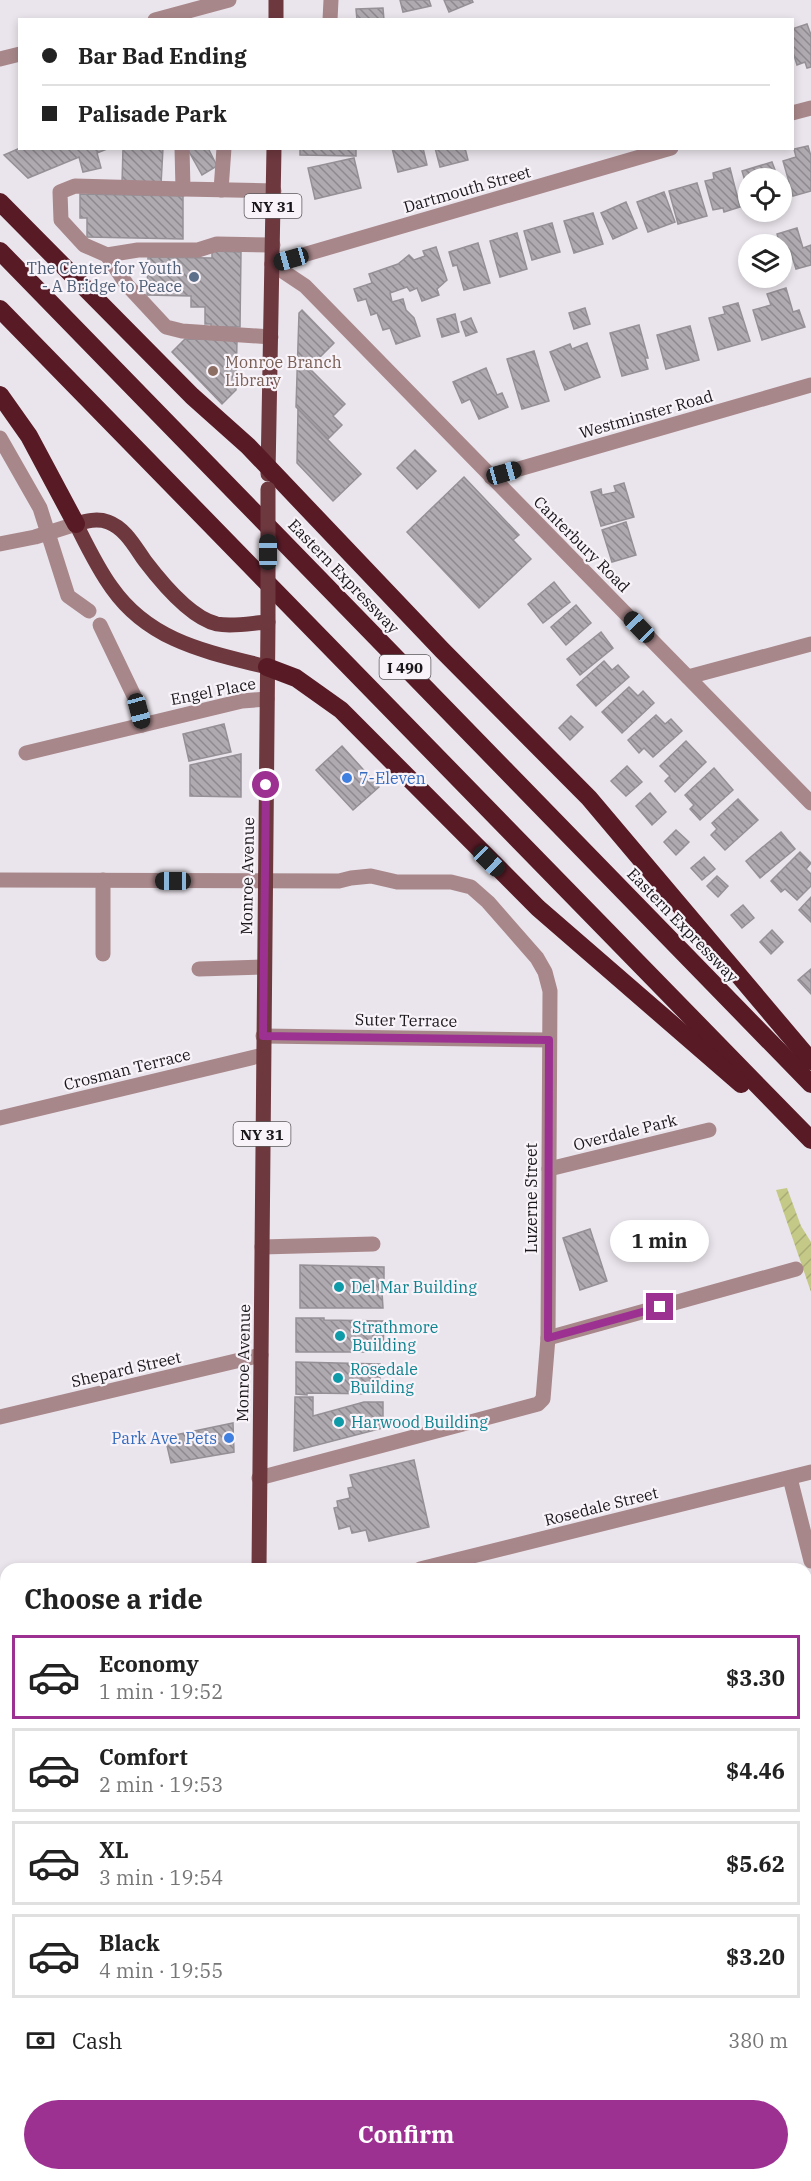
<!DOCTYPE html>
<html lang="en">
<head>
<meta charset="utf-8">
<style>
	body { margin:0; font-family:"IBM Plex Serif",serif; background:#f2f2f2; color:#222; height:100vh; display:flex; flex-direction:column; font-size:22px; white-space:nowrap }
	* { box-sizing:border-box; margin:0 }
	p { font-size:20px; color:#767676 }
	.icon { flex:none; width:33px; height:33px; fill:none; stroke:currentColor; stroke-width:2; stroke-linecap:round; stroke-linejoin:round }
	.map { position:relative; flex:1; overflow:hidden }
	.panel { position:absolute; left:0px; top:1563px; width:812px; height:618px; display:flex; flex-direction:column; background:#fff; border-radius:18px 18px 0 0; box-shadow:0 3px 9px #0003 }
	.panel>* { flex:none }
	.top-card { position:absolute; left:18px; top:18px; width:776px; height:132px; border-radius:0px; box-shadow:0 3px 9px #0003; display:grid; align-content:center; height:132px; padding:0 24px; background:#fff }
	.buttons { position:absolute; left:738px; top:168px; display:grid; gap:12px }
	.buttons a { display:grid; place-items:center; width:54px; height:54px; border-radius:50%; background:#fff; box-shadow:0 3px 9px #0003; font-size:30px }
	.end { position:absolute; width:27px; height:27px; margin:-14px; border:8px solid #9c3192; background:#fff; box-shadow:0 0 0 3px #fff }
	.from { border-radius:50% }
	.bubble { position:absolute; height:42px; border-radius:21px; background:#fff; box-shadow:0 3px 9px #0003; font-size:20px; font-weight:800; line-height:42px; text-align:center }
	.car { position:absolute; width:18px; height:36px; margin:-18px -9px; border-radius:8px; box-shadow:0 0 4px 2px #0007; background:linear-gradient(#222 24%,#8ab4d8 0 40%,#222 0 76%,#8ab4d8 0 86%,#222 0) }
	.top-card b { display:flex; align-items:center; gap:21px; height:57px; font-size:22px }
	.top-card b+b { border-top:2px solid #e0e0e0 }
	.top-card i { width:15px; height:15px; background:#222 }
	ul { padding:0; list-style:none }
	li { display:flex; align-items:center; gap:18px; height:84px; margin:0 12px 9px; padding:0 12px; border:3px solid #e0e0e0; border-radius:0px }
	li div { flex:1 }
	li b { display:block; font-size:22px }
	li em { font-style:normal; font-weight:800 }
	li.active { border-color:#9c3192 }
	li>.icon { width:54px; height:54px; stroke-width:1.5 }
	h2 { padding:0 24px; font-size:27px; line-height:72px }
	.pay { display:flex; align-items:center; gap:15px; height:66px; padding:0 24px; font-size:22px }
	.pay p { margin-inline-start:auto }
	.cta { display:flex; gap:12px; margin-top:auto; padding:12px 24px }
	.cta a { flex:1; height:69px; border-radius:36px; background:#9c3192; color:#fff; font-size:24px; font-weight:800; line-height:69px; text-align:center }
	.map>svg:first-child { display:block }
	.garden { fill:url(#garden-furrows) }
	.building { fill:url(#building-back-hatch); stroke:#959096; stroke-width:1.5 }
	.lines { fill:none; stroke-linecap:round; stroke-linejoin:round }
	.minor { stroke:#a8878a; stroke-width:15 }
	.major { stroke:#6e383f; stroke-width:15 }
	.highway { stroke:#581b26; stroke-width:18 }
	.major-bridge { stroke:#6e383f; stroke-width:15 }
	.route { stroke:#9c3192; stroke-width:8 }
	.service-dot { fill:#5c6f8a; stroke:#f8f2f9; stroke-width:2 }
	.education-dot { fill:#8d6e63; stroke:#f8f2f9; stroke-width:2 }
	.shop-dot { fill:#3f7fe0; stroke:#f8f2f9; stroke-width:2 }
	.culture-dot { fill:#0f9aa8; stroke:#f8f2f9; stroke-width:2 }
	.labels { text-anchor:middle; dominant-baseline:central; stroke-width:4.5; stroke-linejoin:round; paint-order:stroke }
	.shield { fill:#f8f2f9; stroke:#5c595c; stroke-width:1.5 }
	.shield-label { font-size:15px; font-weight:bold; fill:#191719 }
	.street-label { font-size:16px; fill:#191719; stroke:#f8f2f9 }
	.service-label { font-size:16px; fill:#4e5e75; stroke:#f8f2f9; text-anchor:end }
	.education-label { font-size:16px; fill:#785e54; stroke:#f8f2f9; text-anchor:start }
	.shop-label { font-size:16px; fill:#366cbe; stroke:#f8f2f9; text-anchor:start }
	.culture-label { font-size:16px; fill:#0d838f; stroke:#f8f2f9; text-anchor:start }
</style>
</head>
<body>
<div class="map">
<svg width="811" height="2181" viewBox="0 0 811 2181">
	<defs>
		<pattern id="garden-furrows" width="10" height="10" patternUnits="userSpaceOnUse" patternTransform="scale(1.5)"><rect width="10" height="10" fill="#c5c987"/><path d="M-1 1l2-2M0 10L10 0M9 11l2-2" fill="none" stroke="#a9ac74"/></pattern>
		<pattern id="building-back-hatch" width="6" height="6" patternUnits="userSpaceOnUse" patternTransform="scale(1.5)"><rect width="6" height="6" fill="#afaab0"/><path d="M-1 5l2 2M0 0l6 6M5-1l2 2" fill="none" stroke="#8e898e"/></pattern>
	</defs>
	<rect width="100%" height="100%" fill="#eae5ec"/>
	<path class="garden" d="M787,1188L801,1226L811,1242V1292L776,1190Z"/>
	<g class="building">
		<path d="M400,0H429L431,6L403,12Z"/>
		<path d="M444,0H472L473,2L449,12Z"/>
		<path d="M383,8L384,20H357L356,9Z"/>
		<path d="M807,24L811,35V67L807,68L805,62L797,65L792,49V29Z"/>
		<path d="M808,146L811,156V191L793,196L783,161L796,157L794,149Z"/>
		<path d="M20,148H107V149L97,153L101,168L83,172L79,157L28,178L4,155Z"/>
		<path d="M123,148H163L161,185L122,183Z"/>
		<path d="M187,148H208L217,166L202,175Z"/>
		<path d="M300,148H356V156L300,155Z"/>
		<path d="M392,148H423L427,165L398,172Z"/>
		<path d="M435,148H465L468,160L440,167Z"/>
		<path d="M354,158L361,188L315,199L308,168Z"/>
		<path d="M772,162L778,178H748V191L742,171Z"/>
		<path d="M730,168L740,207L724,212L723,208L713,210L705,181L714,179L713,173Z"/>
		<path d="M697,183L707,216L678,224L669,191Z"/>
		<path d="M664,192L675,222L648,232L637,202Z"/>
		<path d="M80,194L183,196V239L87,237V218H80Z"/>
		<path d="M626,202L637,228L613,239L601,213Z"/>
		<path d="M593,213L603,244L574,253L564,221Z"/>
		<path d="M552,223L560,252L532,260L524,231Z"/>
		<path d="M797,228L803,248L811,245V265L796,269L790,250L782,252L777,234Z"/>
		<path d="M517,233L527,269L500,277L490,241Z"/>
		<path d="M478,243L490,283L464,290L457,265L453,266L449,252Z"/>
		<path d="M436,247L447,280L437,289L439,295L422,301L417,288L410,291L407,287L390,293L392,302L403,299L406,310L414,318L420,336L396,344L390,328L383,330L377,313L371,315L366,299L358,301L354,289L372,283L369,274L398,264L409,255L414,260L425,256L423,251Z"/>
		<path d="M212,251L241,252L240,327H211V324H205V307H191V296L147,295L148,257L212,258Z"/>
		<path d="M786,288L793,312L799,310L805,327L762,340L753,310L771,305L767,294Z"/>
		<path d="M738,303L750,341L718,350L709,318L725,314L723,307Z"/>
		<path d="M585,308L590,324L574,329L569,313Z"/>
		<path d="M302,310L334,343L309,368L345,404L333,416L342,425L328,439L296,407L299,313Z"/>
		<path d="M455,314L459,332L442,337L437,319Z"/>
		<path d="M471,318L477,332L466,336L461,322Z"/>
		<path d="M639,325L648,358H645L648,369L622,376L610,333Z"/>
		<path d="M690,326L699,360L666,369L657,335Z"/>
		<path d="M185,339L237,340L236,390L222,404L172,352Z"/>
		<path d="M587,343L600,377L565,390L550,352L570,344L572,349Z"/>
		<path d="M534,351L549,401L522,409L507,359Z"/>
		<path d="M486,368L497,395L502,393L508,407L479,419L470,399L462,403L453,382Z"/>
		<path d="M298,409L361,474L333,501L297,463Z"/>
		<path d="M415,450L436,471L417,489L397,468Z"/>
		<path d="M464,477L519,535L513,540L531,559L479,608L407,532Z"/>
		<path d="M624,483L634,517L601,526L591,492L601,489L602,495L616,492L614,486Z"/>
		<path d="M626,522L636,555L612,562L602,530Z"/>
		<path d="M554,582L570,602L543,623L528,604Z"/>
		<path d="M576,605L591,623L566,645L551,627Z"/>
		<path d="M601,632L613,648L580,675L567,659Z"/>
		<path d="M604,661L612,670L618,665L629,677L596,706L577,685Z"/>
		<path d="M629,687L638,696L643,691L654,703L622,733L602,712Z"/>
		<path d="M656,715L665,724L671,719L682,731L653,757L644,748L639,753L628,740Z"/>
		<path d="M571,716L583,727L570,740L559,728Z"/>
		<path d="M224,724L231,752L189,761L183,734Z"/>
		<path d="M686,741L706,762L675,792L665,781L670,776L660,766Z"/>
		<path d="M342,746L379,787L353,810L316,770Z"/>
		<path d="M241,754V797L190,796V765Z"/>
		<path d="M627,766L642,782L626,796L611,781Z"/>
		<path d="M714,768L733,790L700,820L690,809L694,805L685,795Z"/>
		<path d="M650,793L666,812L652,825L636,806Z"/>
		<path d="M738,799L758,820L725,850L711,835L717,829L712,823Z"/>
		<path d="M676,830L689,842L676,855L664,842Z"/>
		<path d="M781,832L795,849L760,878L746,861Z"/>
		<path d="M800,852L811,863L806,869L811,874V886L797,900L785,889L781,892L771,881Z"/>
		<path d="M704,857L715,869L702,880L691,868Z"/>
		<path d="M717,876L728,886L718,897L707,886Z"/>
		<path d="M811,897V922L799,910Z"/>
		<path d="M743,905L754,918L742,928L731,915Z"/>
		<path d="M772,930L783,942L771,954L760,942Z"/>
		<path d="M811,969V994L798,980Z"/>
		<path d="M590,1229L607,1281L580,1290L563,1238Z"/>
		<path d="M300,1265L384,1267V1281L378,1282L379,1291L382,1292L383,1308H300Z"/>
		<path d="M296,1318H324V1320L384,1321L383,1352H296Z"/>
		<path d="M296,1362L380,1364V1394L307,1393V1395L296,1394Z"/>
		<path d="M295,1397H313V1416L364,1402H383V1428L294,1451Z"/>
		<path d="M233,1423L234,1452L171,1463L165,1437Z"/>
		<path d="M414,1460L429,1527L369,1541L366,1530L352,1533L350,1526L339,1529L334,1508L338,1507L337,1501L350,1498L348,1488L353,1487L350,1475Z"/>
		<path d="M809,1990L811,2016L806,2017V1991Z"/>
		<path d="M806,2127L811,2147V2170L806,2172Z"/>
		<rect x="9" y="2175" width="21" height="6"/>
		<rect x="38" y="2175" width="23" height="6"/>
		<path d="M668,2175H686L687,2181H665L664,2176Z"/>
		<path d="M692,2175H713L715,2181H694Z"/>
		<path d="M757,2175H779L781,2181H759Z"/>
	</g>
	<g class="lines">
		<g class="minor">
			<path d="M155,20L229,0"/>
			<path d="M330,20L331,0"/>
			<path d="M0,59L20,54"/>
			<path d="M792,113L811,108"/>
			<path d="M182,148L183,189L274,191"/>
			<path d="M221,190L224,148"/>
			<path d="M107,255L84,245L61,220L60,192L75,186L183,189"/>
			<path d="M272,264L305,286L811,803"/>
			<path d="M272,264L671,148"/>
			<path d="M271,337L182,331L166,327L127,285L107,255L138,250H198L217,244L273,245"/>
			<path d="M0,438L40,508L68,596L89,611"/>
			<path d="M491,477L811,385"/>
			<path d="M0,544L35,537L76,524"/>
			<path d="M100,625L135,698L142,725"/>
			<path d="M688,677L811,644"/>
			<path d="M26,753L242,701L267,699"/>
			<path d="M0,880L339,881L351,878L371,876L397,882H451L471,887L488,902L537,958L545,972L550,991L548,1338L543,1399L538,1404L259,1478"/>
			<path d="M103,880V954"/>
			<path d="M199,969L264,967"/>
			<path d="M263,1036L549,1040"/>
			<path d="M0,1118L263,1055"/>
			<path d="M549,1169L709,1130"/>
			<path d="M262,1247L373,1244"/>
			<path d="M548,1338L796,1269"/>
			<path d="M0,1417L261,1355"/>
			<path d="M790,1478L811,1561"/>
			<path d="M420,1569L811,1472"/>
			<path d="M0,1663L6,1661"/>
			<path d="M806,1714L811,1713"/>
			<path d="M806,1955L811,1953"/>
			<path d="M0,1997H6"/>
			<path d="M345,2181L367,2175"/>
		</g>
		<g class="major">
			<path d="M276,20V0"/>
			<path d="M268,474L274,148"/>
			<path d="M259,1569L268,622C252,623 233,627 217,624C191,618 161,582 145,561C135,547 125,528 108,522C97,518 86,521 76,524C87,546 98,569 112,588C150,642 208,652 267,667"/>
			<path d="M253,2181V2175"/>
		</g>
		<g class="highway">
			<path d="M0,202L192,396L248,446L442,650L589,798L811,1061"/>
			<path d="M0,251L811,1084"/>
			<path d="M0,309L811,1140"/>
			<path d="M0,395L29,436L76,524"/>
			<path d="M267,667L296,678L341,710L538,908L741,1084"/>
		</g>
		<path class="major-bridge" d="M268,622V489"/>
	</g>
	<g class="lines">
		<path class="route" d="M266,785L263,1036L549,1040L548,1338L660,1307"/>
	</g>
	<circle class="service-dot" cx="194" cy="277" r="6"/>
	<circle class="education-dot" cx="213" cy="371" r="6"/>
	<g class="shop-dot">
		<circle cx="347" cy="778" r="6"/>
		<circle cx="229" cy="1438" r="6"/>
	</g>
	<g class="culture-dot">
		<circle cx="339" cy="1287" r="6"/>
		<circle cx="340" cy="1336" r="6"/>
		<circle cx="338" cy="1378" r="6"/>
		<circle cx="339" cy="1422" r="6"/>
	</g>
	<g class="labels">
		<g class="shield">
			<rect x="244.5" y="194" width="57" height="24" rx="4.5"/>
			<rect x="379.5" y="655" width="51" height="24" rx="4.5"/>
			<rect x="233.5" y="1122" width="57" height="24" rx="4.5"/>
		</g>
		<g class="shield-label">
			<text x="273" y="206">NY 31</text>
			<text x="405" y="667">I 490</text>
			<text x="262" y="1134">NY 31</text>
		</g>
		<g class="street-label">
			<text transform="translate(467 189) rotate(-16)">Dartmouth Street</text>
			<text transform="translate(646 414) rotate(-16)">Westminster Road</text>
			<text transform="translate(582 544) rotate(45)">Canterbury Road</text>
			<text transform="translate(344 576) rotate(46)">Eastern Expressway</text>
			<text transform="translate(213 691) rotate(-11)">Engel Place</text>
			<text transform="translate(247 876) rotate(-89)">Monroe Avenue</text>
			<text transform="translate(683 925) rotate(46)">Eastern Expressway</text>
			<text transform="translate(406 1020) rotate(1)">Suter Terrace</text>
			<text transform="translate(127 1069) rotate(-14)">Crosman Terrace</text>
			<text transform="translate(625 1132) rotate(-14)">Overdale Park</text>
			<text transform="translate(531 1198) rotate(-90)">Luzerne Street</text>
			<text transform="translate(243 1363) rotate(-89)">Monroe Avenue</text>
			<text transform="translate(126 1369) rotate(-13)">Shepard Street</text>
			<text transform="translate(601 1506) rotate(-14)">Rosedale Street</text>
		</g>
		<g class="service-label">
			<text x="182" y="268">The Center for Youth<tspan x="182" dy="18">- A Bridge to Peace</tspan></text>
		</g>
		<g class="education-label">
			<text x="225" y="362">Monroe Branch<tspan x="225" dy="18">Library</tspan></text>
		</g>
		<g class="shop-label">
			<text x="359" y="778">7-Eleven</text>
			<text x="217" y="1438" text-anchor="end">Park Ave. Pets</text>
		</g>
		<g class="culture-label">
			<text x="351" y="1287">Del Mar Building</text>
			<text x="352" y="1327">Strathmore<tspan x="352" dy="18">Building</tspan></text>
			<text x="350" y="1369">Rosedale<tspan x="350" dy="18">Building</tspan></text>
			<text x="351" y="1422">Harwood Building</text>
		</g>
	</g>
</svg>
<div class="buttons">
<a><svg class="icon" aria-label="locate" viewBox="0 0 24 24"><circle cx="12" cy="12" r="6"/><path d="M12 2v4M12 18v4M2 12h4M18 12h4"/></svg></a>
<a><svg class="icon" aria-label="layers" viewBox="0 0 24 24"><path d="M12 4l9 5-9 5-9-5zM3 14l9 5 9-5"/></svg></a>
</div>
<i class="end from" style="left:266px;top:785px"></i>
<i class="end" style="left:660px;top:1307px"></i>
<div class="bubble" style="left:610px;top:1220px;width:99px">1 min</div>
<i class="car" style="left:291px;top:259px;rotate:254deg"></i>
<i class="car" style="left:504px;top:473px;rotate:74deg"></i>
<i class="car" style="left:268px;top:552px;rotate:0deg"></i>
<i class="car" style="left:639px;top:627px;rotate:316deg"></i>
<i class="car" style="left:139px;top:711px;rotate:165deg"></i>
<i class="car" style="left:489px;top:861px;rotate:134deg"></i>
<i class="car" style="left:173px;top:881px;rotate:270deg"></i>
<div class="top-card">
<b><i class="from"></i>Bar Bad Ending</b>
<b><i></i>Palisade Park</b>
</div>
<section class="panel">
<h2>Choose a ride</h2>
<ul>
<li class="active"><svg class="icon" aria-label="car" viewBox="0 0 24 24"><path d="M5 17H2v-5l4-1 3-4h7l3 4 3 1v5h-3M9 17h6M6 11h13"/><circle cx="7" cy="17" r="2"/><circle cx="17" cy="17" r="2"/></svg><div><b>Economy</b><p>1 min · 19:52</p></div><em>$3.30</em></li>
<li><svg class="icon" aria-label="car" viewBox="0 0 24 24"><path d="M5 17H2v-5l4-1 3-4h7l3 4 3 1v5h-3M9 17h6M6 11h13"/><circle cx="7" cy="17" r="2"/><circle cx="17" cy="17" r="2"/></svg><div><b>Comfort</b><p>2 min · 19:53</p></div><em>$4.46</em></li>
<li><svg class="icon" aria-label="car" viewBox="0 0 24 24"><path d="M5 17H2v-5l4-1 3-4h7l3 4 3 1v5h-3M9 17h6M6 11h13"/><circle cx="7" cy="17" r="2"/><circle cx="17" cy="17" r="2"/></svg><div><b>XL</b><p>3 min · 19:54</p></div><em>$5.62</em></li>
<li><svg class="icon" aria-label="car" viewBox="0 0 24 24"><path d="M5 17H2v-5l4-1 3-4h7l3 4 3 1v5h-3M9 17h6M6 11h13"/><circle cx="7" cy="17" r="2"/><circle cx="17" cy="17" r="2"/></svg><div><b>Black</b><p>4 min · 19:55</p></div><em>$3.20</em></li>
</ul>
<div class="pay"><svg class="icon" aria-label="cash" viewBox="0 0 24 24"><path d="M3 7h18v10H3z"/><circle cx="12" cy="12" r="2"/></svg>Cash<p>380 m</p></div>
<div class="cta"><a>Confirm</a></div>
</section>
</div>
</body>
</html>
